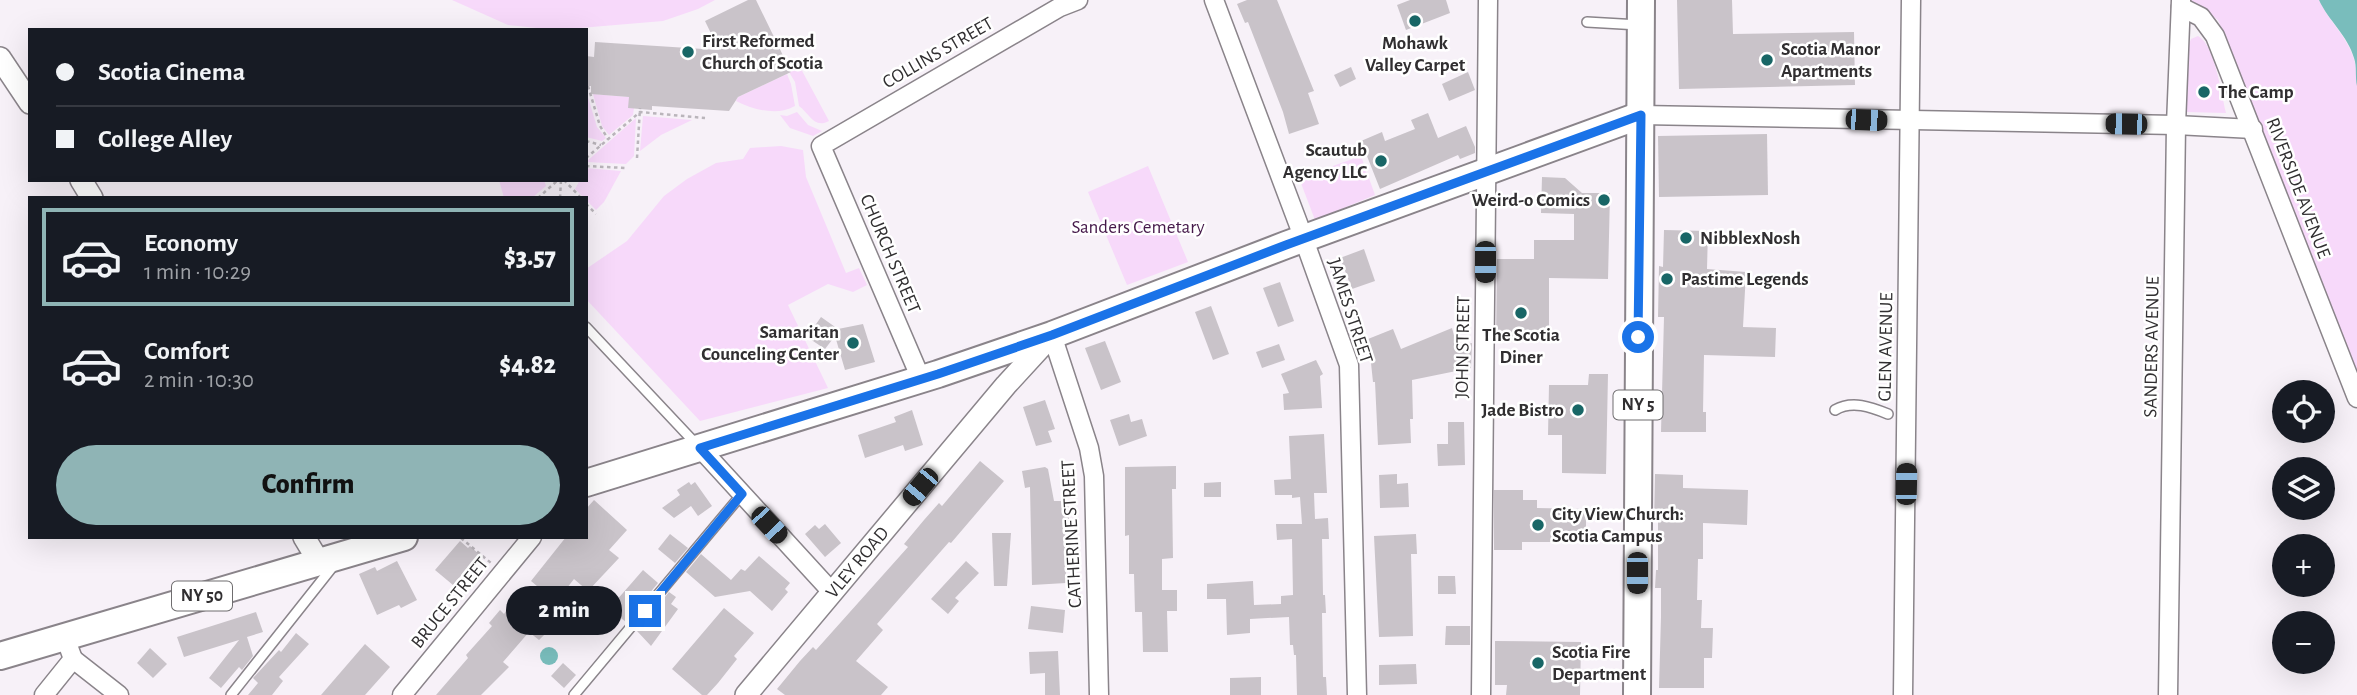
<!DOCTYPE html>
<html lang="en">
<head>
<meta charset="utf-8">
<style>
	body { margin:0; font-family:"Alegreya Sans",sans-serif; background:#20242c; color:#f1f3f6; height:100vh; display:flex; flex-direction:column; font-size:26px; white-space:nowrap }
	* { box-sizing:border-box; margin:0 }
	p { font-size:23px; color:#9ea1a6 }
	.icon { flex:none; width:38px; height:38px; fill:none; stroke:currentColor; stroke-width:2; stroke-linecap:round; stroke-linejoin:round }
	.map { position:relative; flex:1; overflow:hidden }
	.details { position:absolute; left:28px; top:196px; width:560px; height:343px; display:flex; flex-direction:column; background:#171b24; border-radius:0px; box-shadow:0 7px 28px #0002 }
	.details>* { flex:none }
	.hud { position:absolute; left:28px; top:28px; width:560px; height:154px; border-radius:0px; box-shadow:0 7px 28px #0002; display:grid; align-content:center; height:154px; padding:0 28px; background:#171b24 }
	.tools { position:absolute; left:2272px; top:380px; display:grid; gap:14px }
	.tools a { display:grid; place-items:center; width:63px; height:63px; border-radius:50%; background:#171b24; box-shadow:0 7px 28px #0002; font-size:35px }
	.end { position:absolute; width:32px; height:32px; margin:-16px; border:9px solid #1a73e8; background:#fff; box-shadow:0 0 0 4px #fff }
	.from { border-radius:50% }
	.bubble { position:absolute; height:49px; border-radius:24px; background:#171b24; box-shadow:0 7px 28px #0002; font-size:23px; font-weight:800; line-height:49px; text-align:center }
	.car { position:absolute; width:21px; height:42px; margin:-21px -10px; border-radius:9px; box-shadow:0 0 5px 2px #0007; background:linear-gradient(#222 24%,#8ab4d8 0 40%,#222 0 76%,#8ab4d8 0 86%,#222 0) }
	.hud b { display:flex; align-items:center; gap:24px; height:66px; font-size:26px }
	.hud b+b { border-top:2px solid #363941 }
	.hud i { width:18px; height:18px; background:#f1f3f6 }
	ul { padding:12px 0 0; list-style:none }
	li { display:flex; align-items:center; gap:21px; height:98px; margin:0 14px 10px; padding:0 14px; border:4px solid transparent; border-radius:0px }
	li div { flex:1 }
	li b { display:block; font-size:26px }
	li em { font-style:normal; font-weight:800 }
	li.on { border-color:#8fb4b5 }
	li>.icon { width:63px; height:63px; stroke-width:1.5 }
	.action { display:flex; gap:14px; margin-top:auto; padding:14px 28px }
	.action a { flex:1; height:80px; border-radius:42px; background:#8fb4b5; color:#111; font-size:28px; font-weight:800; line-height:80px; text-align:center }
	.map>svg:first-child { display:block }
	.green { fill:#f7d9fa }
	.water { fill:#79bdbc }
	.building { fill:#c9c3c9 }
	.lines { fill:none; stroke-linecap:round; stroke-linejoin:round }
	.service-casing { stroke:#8a848a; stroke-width:12 }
	.minor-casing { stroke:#8a848a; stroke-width:21 }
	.tertiary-casing { stroke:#8a848a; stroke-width:24 }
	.primary-casing { stroke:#8a848a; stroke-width:30 }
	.path { stroke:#bab5bb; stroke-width:2.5; stroke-dasharray:3.5 3.5; stroke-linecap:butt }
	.service { stroke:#fff; stroke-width:9 }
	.minor { stroke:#fff; stroke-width:18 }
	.tertiary { stroke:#fff; stroke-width:21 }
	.primary { stroke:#fff; stroke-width:26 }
	.route { stroke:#1a73e8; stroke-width:9 }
	.poi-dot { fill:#186666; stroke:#fff; stroke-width:2.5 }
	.labels { text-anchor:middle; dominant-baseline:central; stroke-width:5; stroke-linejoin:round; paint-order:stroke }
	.shield { fill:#fff; stroke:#6f6d6f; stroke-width:2 }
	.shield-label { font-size:18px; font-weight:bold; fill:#312f31 }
	.poi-label { font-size:19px; font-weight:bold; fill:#312f31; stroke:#fff; text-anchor:start }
	.street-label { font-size:19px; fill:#312f31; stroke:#fff }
	.park-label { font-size:19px; fill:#45194a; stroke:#fff }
</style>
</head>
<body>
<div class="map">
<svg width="2357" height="695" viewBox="0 0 2357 695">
	<rect width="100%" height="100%" fill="#f7f1f8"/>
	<g class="green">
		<path d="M452,0H715L698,9L663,21L556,30L508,25Z"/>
		<path d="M2191,0H2319C2329,22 2350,39 2355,63C2356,69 2356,75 2357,80V371L2218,20Z"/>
		<path d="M2198,36C2215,45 2221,93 2226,113L2186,112L2188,47L2191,39Z"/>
		<path d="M800,67L829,121C814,129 810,114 799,106L795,82L789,72Z"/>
		<path d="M787,74L791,84L795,106C778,116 753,110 736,101L738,97Z"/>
		<path d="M587,94L597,127L606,138L602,141L586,137Z"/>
		<path d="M593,94L629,97L634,108L633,115L609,135L602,126Z"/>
		<path d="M797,112L808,125L822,131L813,136L790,128L780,115L787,116Z"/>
		<path d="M643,116L692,120L661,135L640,151Z"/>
		<path d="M636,118L634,156L626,164L586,162Z"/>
		<path d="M781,146L803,150L806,177L846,273L859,268L867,285L853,292L828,284L788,305L828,388L700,421L586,299V269L627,241L664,196L687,179L716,163L743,159L750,148Z"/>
		<path d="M1361,156L1375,195L1315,220L1299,178Z"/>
		<path d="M1148,166L1188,262L1127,285L1088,192Z"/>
		<path d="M586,168L621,171L604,202L596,210L575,189L580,180H586Z"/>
		<path d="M499,180H544L546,186L532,198H504Z"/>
	</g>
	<g class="water">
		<path d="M2319,0H2357V86C2355,77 2357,66 2354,58C2348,36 2328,20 2319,0Z"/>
		<circle cx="549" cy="656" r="9"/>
	</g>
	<g class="building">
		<path d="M748,0H756L791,72L738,97L729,111L652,106V110L628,108L629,97L591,94V86H586V56L594,57L595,42L719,50L705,21Z"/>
		<path d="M1247,0H1277L1314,91L1308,93L1319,124L1289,134L1283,112L1248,22L1245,23L1237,4Z"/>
		<path d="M1410,0H1446L1450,13L1406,30L1397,5Z"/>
		<path d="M1677,0H1732L1733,34L1854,32L1855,85L1679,89Z"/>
		<path d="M1351,67L1356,79L1340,87L1334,75Z"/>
		<path d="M1468,72L1475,90L1449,101L1442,84Z"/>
		<path d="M1428,113L1438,138L1466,126L1475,147V153L1460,159L1458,155L1380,189L1361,141L1382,132L1385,141L1415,129L1411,120Z"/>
		<path d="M1767,134L1768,195L1659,197L1658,136Z"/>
		<path d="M1542,177L1565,178L1582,193H1610L1608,279L1549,278V337L1543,336V342L1496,341L1497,259H1534V240H1574V214L1541,213Z"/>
		<path d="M1664,230L1708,231L1707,269L1746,272L1743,327L1776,328L1775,357L1704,355L1703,412H1706V432H1661L1664,317H1658L1659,266L1663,267Z"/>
		<path d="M1364,249L1375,281L1352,289L1340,258Z"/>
		<path d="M1280,282L1294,321L1278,327L1263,288Z"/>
		<path d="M1211,306L1229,354L1213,360L1195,312Z"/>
		<path d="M821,317L838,329L863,324L875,362L845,370L835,336L825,349L807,337Z"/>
		<path d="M1452,328L1457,347L1472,343L1471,368L1412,380L1413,419H1410L1411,443L1378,445L1375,382H1373L1371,363L1363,341L1393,329L1401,349Z"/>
		<path d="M1105,341L1121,382L1101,390L1085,348Z"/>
		<path d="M1279,344L1285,360L1262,368L1256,352Z"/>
		<path d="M1316,360L1323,374L1320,376L1322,408L1284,410L1283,394L1289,393L1281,374Z"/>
		<path d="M1589,374H1608L1606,474L1562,473V435H1548L1549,385H1588Z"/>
		<path d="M1045,400L1055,429L1048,431L1052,442L1036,446L1023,407Z"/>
		<path d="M912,410L923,445L905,451L903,445L865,458L858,435L896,422L894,417Z"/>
		<path d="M1129,414L1131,422L1142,419L1147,436L1119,446L1110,420Z"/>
		<path d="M1448,422H1464L1465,465L1438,466L1437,444H1448Z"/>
		<path d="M1324,434L1327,493H1314L1315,519L1328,518L1329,539H1322L1323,595H1325L1326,613H1322L1323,677H1326L1327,695H1297L1296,655H1294L1293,645H1290L1289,617L1250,619V633L1227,635L1226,599H1207V584L1253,581L1254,605L1281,604V596L1293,595L1292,539L1277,540L1276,524H1302L1300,497L1292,498V495H1275L1274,480L1291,479L1289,436Z"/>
		<path d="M980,461L1004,481L951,543L949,542L877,624L883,630L856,661L888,687L881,695H785L777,689L800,661L813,647L816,650L908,547L904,544L924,520L939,503L942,506Z"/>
		<path d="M1176,466V489H1172L1173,558L1162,559V590H1177V611H1167L1168,652H1143L1142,612H1135L1134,574H1129V535L1125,536V467Z"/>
		<path d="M1045,467L1048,469L1054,501H1068L1069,520L1065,521L1066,583L1032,585L1030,487L1025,488L1022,471Z"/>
		<path d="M1397,474V484L1408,483L1409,507L1380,508L1379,475Z"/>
		<path d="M1655,474L1683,475V488L1748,490L1747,525L1703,523V559H1698L1697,600H1702L1701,628H1713L1712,658H1704V688H1659L1661,617V588H1655L1656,570H1658V522H1654Z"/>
		<path d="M689,482L691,485L695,482L712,506L698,516L691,506L674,518L662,508L680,495L677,490Z"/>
		<path d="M1221,482V497H1204V483Z"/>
		<path d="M1494,490H1523V500H1537V508L1586,509V542H1522V550H1494Z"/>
		<path d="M594,500L627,530L609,550L619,558L588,591L574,579L556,602L531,581L566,537H586V509Z"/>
		<path d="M825,524L841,543L825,557L805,534L815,525L819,529Z"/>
		<path d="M992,533H1011L1007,586H994Z"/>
		<path d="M670,534L688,548L675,563L658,549Z"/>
		<path d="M1416,534L1417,554H1411L1413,636L1379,637L1374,536Z"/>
		<path d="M460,541L468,548L470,546L482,557L472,568L470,565L453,585L435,570Z"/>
		<path d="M701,554L731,580L741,569L745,571L759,556L790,583L785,589L788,592L772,611L750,591L715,597L686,572Z"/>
		<path d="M397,561L417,600L401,608L399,605L377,615L359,574L375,567L377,571Z"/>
		<path d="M966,561L979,573L955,598L959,601L948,614L931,599Z"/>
		<path d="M643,570L658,583L626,622L609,609Z"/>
		<path d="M1438,576H1455L1456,594H1438Z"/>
		<path d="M669,592L676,597L671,604L678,609L651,646L637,631Z"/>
		<path d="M1031,606L1065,610L1063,633L1028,629Z"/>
		<path d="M724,608L754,633L734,656L737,659L718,683L707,695H702L672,669Z"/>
		<path d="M500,610L504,614L506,611L525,628L533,619L548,631L539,640L529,632L503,662L509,667L481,695H436L468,658L466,655L492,626L489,623Z"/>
		<path d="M256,612L263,632L247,637L253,656L242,670L239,667L221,688L209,678L239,640L184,657L177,637Z"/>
		<path d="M1446,626H1470V645H1445Z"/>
		<path d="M296,633L309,644L279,677L283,681L272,695H248L258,683L253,678L279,650L281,652Z"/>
		<path d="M1495,641L1581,642L1580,695H1506L1507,685H1495Z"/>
		<path d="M365,644L390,667L365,695H321Z"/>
		<path d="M150,648L167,664L153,678L137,663Z"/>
		<path d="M1058,651L1060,695H1045V673L1030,674L1029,652Z"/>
		<path d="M563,663L576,675L564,688L551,676Z"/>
		<path d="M1416,664L1417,684L1379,685V665Z"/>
		<path d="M1261,677V695H1230V678Z"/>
	</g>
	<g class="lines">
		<defs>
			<g id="service">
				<path d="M1587,22L1639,25"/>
				<path d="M586,327L696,444"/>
				<path d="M1835,410C1852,400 1871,407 1888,414"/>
				<path d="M231,695L334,565"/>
				<path d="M574,695L742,494"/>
			</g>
			<g id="minor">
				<path d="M1214,0L1298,223L1349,365L1357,695"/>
				<path d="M2181,7L2201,17L2215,36L2357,398"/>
				<path d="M1641,115L2176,125L2253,129"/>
				<path d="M1052,335L1089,448L1094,476L1099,695"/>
				<path d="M921,379L821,146L1060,7L1078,0"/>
				<path d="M700,448L831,591"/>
				<path d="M73,659L119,695"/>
				<path d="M44,695L73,659L65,637"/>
				<path d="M402,695L532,537"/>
				<path d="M1481,695L1488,0"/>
				<path d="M1903,695L1911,0"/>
				<path d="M2168,695L2176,125L2181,0"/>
			</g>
			<g id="tertiary">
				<path d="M0,58L30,103"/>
				<path d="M81,180L92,198"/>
				<path d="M304,537L319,562"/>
				<path id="s1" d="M746,695L1006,385L1052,335"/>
			</g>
			<g id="primary">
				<path d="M586,483L938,374L1052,335L1286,245L1641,115"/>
				<path d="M0,656L404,537"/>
				<path d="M1637,695L1641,0"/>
			</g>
		</defs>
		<use href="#service" class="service-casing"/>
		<use href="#minor" class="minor-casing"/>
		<use href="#tertiary" class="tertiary-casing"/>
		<use href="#primary" class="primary-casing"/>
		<g class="path">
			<path d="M588,86L600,126L608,139"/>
			<path d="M586,141L601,145"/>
			<path d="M586,158L640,112L705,118"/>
			<path d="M637,158L640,108"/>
			<path d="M586,166L625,168"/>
			<path d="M564,180L581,198"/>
			<path d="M538,198L558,180"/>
			<path d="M560,198L561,180"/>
			<path d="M586,204L596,214"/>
			<path d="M461,538L491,563"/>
		</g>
		<use href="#service" class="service"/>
		<use href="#minor" class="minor"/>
		<use href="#tertiary" class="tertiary"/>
		<use href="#primary" class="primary"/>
	</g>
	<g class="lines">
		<path class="route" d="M645,611L742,494L700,448L938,374L1052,335L1286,245L1641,115L1638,337"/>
	</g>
	<g class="poi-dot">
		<circle cx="1415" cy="21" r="7"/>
		<circle cx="688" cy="52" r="7"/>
		<circle cx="1767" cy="60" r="7"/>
		<circle cx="2204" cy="92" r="7"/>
		<circle cx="1381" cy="161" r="7"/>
		<circle cx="1604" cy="200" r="7"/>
		<circle cx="1686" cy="238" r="7"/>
		<circle cx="1667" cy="279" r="7"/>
		<circle cx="1521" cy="313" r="7"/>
		<circle cx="853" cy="343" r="7"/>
		<circle cx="1578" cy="410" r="7"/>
		<circle cx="1538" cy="525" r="7"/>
		<circle cx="1538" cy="663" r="7"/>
	</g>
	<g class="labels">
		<g class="shield">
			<rect x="1613.5" y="390.5" width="49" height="29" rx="5"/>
			<rect x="172" y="581.5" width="60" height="29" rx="5"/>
		</g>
		<g class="shield-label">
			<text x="1638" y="405">NY 5</text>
			<text x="202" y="596">NY 50</text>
		</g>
		<g class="poi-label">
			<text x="702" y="41">First Reformed<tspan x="702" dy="22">Church of Scotia</tspan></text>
			<text x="1415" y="43" text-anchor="middle">Mohawk<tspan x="1415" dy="22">Valley Carpet</tspan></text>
			<text x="1781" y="49">Scotia Manor<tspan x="1781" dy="22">Apartments</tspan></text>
			<text x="2218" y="92">The Camp</text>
			<text x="1367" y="150" text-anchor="end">Scautub<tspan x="1367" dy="22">Agency LLC</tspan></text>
			<text x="1590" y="200" text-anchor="end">Weird-o Comics</text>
			<text x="1700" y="238">NibblexNosh</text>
			<text x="1681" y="279">Pastime Legends</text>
			<text x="839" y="332" text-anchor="end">Samaritan<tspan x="839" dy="22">Counceling Center</tspan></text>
			<text x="1521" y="335" text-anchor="middle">The Scotia<tspan x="1521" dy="22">Diner</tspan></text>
			<text x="1564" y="410" text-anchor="end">Jade Bistro</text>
			<text x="1552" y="514">City View Church:<tspan x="1552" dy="22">Scotia Campus</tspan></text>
			<text x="1552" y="652">Scotia Fire<tspan x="1552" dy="22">Department</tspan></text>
		</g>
		<g class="street-label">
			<text transform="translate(938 53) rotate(-30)">COLLINS STREET</text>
			<text transform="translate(2298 188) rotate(69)">RIVERSIDE AVENUE</text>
			<text transform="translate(890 254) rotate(67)">CHURCH STREET</text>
			<text transform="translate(1350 311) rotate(72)">JAMES STREET</text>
			<text transform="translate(1463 347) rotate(-89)">JOHN STREET</text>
			<text transform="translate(1886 347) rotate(-89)">GLEN AVENUE</text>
			<text transform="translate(2152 347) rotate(-89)">SANDERS AVENUE</text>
			<text transform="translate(1072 534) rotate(-93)">CATHERINE STREET</text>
			<text stroke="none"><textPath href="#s1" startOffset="173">VLEY ROAD</textPath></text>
			<text transform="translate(450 603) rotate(-51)">BRUCE STREET</text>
		</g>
		<g class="park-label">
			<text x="1138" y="227">Sanders Cemetary</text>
		</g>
	</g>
</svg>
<div class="tools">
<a><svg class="icon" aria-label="locate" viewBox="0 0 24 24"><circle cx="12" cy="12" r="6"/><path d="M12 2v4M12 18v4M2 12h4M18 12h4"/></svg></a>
<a><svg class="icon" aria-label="layers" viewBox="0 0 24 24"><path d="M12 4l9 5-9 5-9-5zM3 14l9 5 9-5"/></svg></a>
<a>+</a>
<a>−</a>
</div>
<i class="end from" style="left:1638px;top:337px"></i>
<i class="end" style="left:645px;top:611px"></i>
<div class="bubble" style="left:506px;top:586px;width:116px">2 min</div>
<i class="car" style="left:1866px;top:120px;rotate:92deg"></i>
<i class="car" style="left:2126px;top:124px;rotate:271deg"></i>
<i class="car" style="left:1485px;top:262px;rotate:180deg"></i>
<i class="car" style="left:1906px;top:484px;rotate:1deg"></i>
<i class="car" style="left:920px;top:487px;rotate:220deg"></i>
<i class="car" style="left:769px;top:525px;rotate:137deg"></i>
<i class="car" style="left:1637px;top:573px;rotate:180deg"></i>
<div class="hud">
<b><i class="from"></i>Scotia Cinema</b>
<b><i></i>College Alley</b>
</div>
<section class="details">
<ul>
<li class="on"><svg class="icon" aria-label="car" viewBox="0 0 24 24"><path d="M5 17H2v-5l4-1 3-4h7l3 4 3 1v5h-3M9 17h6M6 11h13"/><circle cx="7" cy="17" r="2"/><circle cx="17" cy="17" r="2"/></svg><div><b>Economy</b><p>1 min · 10:29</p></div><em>$3.57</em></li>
<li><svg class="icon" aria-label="car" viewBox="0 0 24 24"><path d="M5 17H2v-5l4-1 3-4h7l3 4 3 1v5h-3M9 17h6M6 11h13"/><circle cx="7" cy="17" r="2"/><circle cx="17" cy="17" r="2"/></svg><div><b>Comfort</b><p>2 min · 10:30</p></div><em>$4.82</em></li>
</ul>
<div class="action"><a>Confirm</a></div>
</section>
</div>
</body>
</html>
